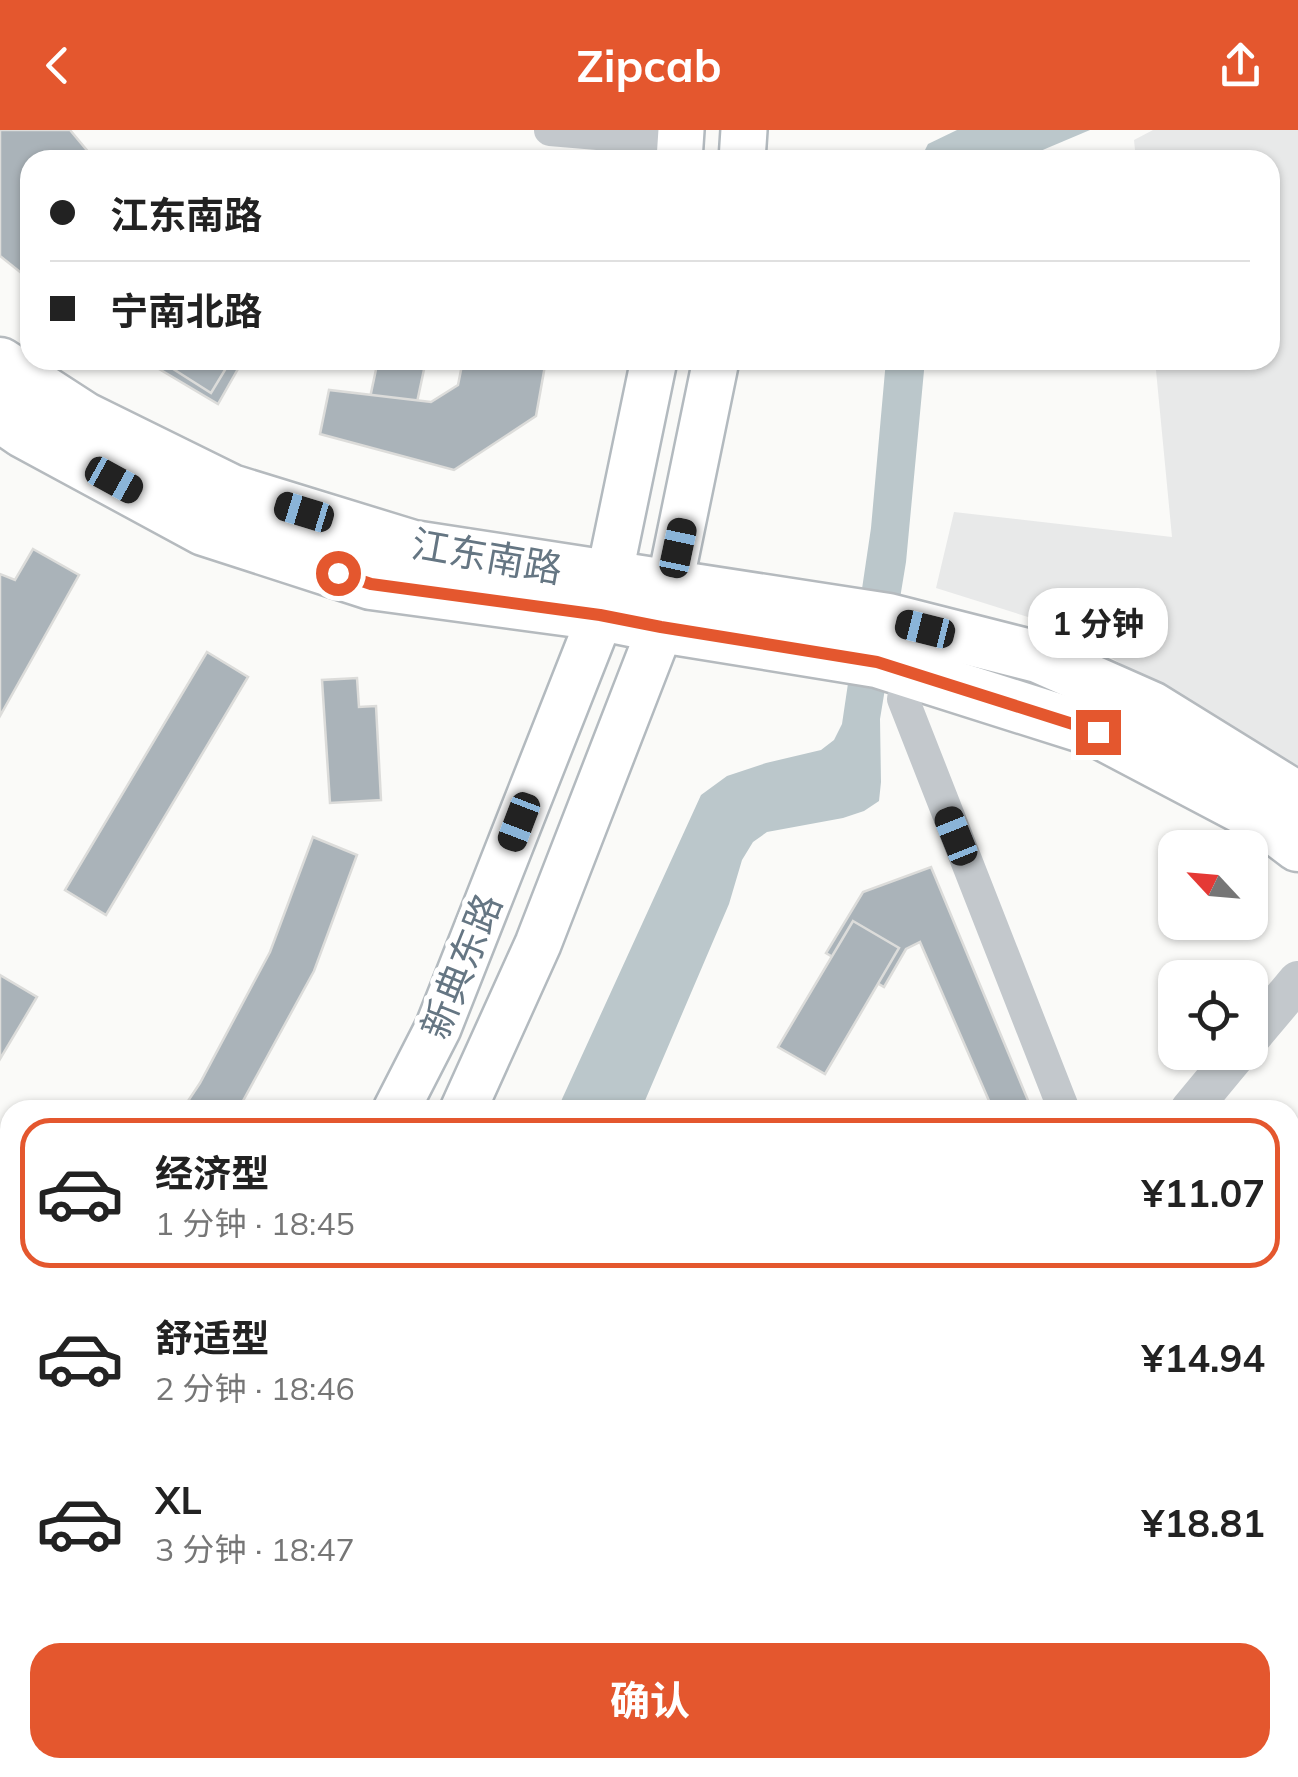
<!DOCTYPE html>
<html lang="zh">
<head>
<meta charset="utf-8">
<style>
	body { margin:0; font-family:Mulish,"Noto Sans SC",sans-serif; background:#f6f6f6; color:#222; height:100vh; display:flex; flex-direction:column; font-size:38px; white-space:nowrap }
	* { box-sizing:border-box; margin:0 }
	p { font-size:32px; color:#767676 }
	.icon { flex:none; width:55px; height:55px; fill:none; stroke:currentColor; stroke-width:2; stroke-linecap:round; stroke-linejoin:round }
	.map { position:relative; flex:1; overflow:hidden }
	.panel { position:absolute; left:0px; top:970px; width:1300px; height:678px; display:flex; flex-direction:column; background:#fff; border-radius:30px 30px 0 0; box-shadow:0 2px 8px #0004 }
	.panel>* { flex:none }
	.hud { position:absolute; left:20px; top:20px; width:1260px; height:220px; border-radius:30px; box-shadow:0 2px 8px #0004; display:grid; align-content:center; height:220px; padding:0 30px; background:#fff }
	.needle { width:65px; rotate:296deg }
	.tools { position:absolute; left:1158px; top:700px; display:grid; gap:20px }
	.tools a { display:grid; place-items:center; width:110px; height:110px; border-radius:20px; background:#fff; box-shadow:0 2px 8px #0004; font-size:50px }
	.end { position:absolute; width:45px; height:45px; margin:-22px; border:12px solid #e4572e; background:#fff; box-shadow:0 0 0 5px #fff }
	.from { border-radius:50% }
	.bubble { position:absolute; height:70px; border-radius:30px; background:#fff; box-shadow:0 2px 8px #0004; font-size:32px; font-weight:700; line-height:70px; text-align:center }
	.car { position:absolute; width:30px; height:60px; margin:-30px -15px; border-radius:12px; box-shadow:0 0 8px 2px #0007; background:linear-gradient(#222 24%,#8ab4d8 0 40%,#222 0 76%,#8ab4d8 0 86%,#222 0) }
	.hud b { display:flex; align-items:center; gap:35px; height:95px; font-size:38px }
	.hud b+b { border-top:2px solid #e0e0e0 }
	.hud i { width:25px; height:25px; background:#222 }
	ul { padding:18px 0 0; list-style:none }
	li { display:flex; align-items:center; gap:30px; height:150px; margin:0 20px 15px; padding:0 10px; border:5px solid transparent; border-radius:30px }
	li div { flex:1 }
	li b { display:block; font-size:38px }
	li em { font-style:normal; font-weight:700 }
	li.selected { border-color:#e4572e }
	li>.icon { width:90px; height:90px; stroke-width:1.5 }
	.action { display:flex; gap:20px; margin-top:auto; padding:20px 30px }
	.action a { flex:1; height:115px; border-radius:30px; background:#e4572e; color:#fff; font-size:40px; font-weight:700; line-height:115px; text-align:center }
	header { display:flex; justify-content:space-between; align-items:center; height:130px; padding:0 30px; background:#e4572e; color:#fff; font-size:45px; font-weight:700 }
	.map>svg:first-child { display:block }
	.built { fill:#e8e9e9 }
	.water { fill:#bbc7cb }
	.building { fill:#aab3b9; stroke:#dcdcda; stroke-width:2.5 }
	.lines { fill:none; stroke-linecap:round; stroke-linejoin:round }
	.secondary-casing { stroke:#b3babf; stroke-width:50 }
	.primary-casing { stroke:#b5babe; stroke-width:55 }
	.service { stroke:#c3c8cc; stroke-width:15 }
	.minor { stroke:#c3c8cc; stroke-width:32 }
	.tertiary { stroke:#c3c8cc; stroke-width:40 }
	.secondary { stroke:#fff; stroke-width:45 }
	.primary { stroke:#fff; stroke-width:50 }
	.route { stroke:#e4572e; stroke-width:12 }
	.labels { text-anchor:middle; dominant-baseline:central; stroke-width:10; stroke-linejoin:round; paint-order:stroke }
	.street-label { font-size:38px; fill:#657683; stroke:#fff }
</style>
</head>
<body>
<header><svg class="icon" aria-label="back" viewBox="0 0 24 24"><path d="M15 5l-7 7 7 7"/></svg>Zipcab<svg class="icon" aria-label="share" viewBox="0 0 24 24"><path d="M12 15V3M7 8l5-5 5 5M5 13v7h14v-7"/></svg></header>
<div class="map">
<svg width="1298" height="1647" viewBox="0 0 1298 1647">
	<rect width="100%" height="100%" fill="#fafaf8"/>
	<g class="built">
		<path d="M1153,0H1298V646L1066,499L936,458L954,382L1172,407L1155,230H1270V30H1136L1134,10Z"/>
		<path d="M1290,1573L1298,1593V1647H796L788,1638H1290Z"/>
	</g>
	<g class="water">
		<path d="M957,0H1090L1019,30H920L928,14Z"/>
		<path d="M886,230H925L906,432L880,589L881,652L879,671L864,681L843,688L767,702L753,712L742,730L729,774L641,980H557L701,665L727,646L766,633L821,620L834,610L842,594L871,398Z"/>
		<path d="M683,1638H773L781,1647H698L692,1641Z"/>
	</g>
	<g class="building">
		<path d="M0,0H62L86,30H30V89L0,114Z"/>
		<path d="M0,0H70L95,30H30V150L0,126Z"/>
		<path d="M144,230H243L218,274Z"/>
		<path d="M159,230H231L211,263Z"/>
		<path d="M378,230H426L410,305L364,296Z"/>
		<path d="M463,230H546L536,286L454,340L320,304L329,260L431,272L458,255Z"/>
		<path d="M33,419L79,445L0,586V444L15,450Z"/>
		<path d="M207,522L248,547L106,785L65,760Z"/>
		<path d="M357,548L359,577L376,576L381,670L330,673L322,550Z"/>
		<path d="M313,707L357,725L314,841L238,980H182L200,953L270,822Z"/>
		<path d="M931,737L1032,980H993L920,812L906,819L884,857L826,823L863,762Z"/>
		<path d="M853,791L899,818L825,944L778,917Z"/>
		<path d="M0,845L37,867L0,929Z"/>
		<path d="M10,1136V1158L0,1143Z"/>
		<path d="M1298,1241V1313L1290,1322V1250Z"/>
		<path d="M1290,1604H1292L1298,1621V1647H1236L1218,1638H1290Z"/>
		<path d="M229,1638H368L382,1647H223Z"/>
		<path d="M249,1638H306L300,1647H242Z"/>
		<path d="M876,1638H966L960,1647H883L874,1641Z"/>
		<path d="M1158,1638H1207L1201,1647H1152Z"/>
	</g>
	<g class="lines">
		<defs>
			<g id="secondary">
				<path d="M679,30L681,0"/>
				<path d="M742,30L744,0"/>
				<path d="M396,980L438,898L601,485L654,230"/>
				<path d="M463,980L538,814L661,497L716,230"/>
				<path d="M0,1564L10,1550"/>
				<path d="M16,1647L23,1638"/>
			</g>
			<g id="primary">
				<path d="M0,233L85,288L231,360L413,416L888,489L1038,527L1151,577L1298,668"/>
				<path d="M0,286L23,302L204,400L371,454L601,485L661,497L877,532L1098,602L1261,688L1298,716"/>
			</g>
		</defs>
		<use href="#secondary" class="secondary-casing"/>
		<use href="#primary" class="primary-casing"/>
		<path class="service" d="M193,1647L199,1638"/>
		<g class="minor">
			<path d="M550,0L681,11"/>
			<path d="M912,543L903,569L1064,980"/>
			<path d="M0,1249L10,1254"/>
			<path d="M0,1295L10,1301"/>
			<path d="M1290,1537L1298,1557"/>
			<path d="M509,1638L519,1647"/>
			<path d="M560,1638L571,1647"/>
		</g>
		<g class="tertiary">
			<path d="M1250,908L1298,851"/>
			<path d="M1190,980L1238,922"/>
			<path d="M723,1647L729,1638"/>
		</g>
		<use href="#secondary" class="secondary"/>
		<use href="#primary" class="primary"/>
	</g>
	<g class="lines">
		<path class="route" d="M338,443L371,454L600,485L661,497L877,532L1098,602"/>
	</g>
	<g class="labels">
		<g class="street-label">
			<text transform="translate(487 426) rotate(10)">江东南路</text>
			<text transform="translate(461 836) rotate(-68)">新典东路</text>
		</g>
	</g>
</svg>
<div class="tools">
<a><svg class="needle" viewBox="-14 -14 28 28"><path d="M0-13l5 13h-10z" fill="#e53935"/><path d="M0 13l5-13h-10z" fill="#767676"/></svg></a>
<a><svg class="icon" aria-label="locate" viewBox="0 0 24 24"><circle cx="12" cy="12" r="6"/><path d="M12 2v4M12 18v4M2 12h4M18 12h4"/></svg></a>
</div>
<i class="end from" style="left:338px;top:443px"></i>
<i class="end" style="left:1098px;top:602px"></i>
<div class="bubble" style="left:1028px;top:458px;width:140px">1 分钟</div>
<i class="car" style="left:114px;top:350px;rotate:119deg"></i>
<i class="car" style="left:304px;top:382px;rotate:287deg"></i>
<i class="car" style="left:678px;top:418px;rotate:12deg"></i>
<i class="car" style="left:925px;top:499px;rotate:284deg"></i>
<i class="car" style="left:519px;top:692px;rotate:201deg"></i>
<i class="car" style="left:956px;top:706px;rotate:338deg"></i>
<div class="hud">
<b><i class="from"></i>江东南路</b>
<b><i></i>宁南北路</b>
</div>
<section class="panel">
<ul>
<li class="selected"><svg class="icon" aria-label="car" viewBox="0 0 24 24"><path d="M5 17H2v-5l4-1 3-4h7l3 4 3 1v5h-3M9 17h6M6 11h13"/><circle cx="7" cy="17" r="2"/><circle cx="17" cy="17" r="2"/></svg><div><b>经济型</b><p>1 分钟 · 18:45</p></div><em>¥11.07</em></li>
<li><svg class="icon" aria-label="car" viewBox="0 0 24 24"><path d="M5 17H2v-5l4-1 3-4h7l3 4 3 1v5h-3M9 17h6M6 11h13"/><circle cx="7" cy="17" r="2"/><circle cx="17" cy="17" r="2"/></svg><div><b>舒适型</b><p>2 分钟 · 18:46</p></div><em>¥14.94</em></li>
<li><svg class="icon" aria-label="car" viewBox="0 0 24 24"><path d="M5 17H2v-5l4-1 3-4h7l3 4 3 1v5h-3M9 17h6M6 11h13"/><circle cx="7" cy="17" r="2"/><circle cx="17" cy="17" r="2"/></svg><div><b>XL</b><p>3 分钟 · 18:47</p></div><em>¥18.81</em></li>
</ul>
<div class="action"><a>确认</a></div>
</section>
</div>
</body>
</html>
